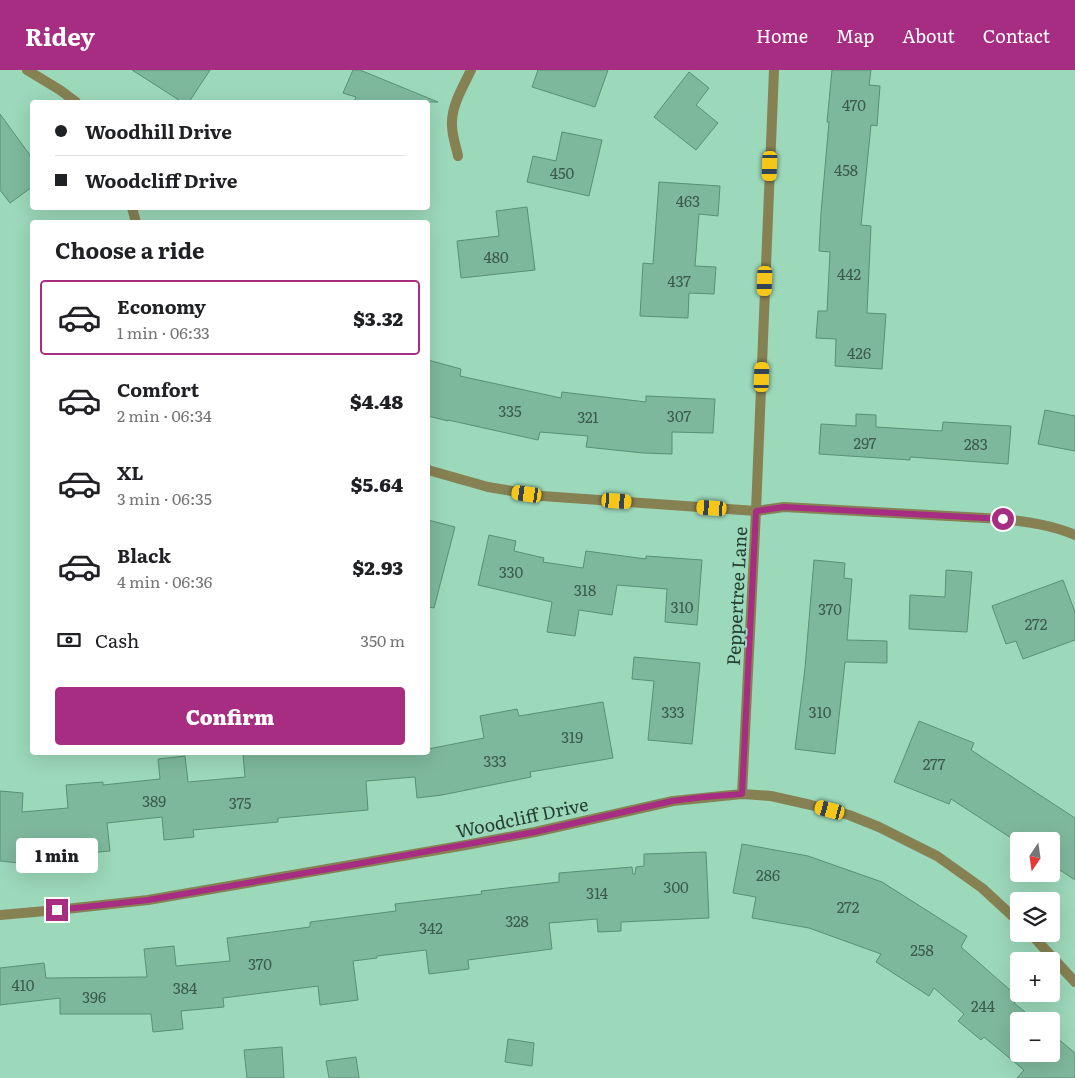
<!DOCTYPE html>
<html lang="en">
<head>
<meta charset="utf-8">
<style>
	body { margin:0; font-family:Literata,serif; background:#f6f6f6; color:#202124; height:100vh; display:flex; flex-direction:column; font-size:19px; white-space:nowrap }
	* { box-sizing:border-box; margin:0 }
	p { font-size:16px; color:#757577 }
	.icon { flex:none; width:28px; height:28px; fill:none; stroke:currentColor; stroke-width:2; stroke-linecap:round; stroke-linejoin:round }
	.map { position:relative; flex:1; overflow:hidden }
	.side { position:absolute; left:30px; top:150px; width:400px; height:535px; display:flex; flex-direction:column; background:#fff; border-radius:5px; box-shadow:0 5px 20px #0002 }
	.side>* { flex:none }
	.banner { position:absolute; left:30px; top:30px; width:400px; height:110px; border-radius:5px; box-shadow:0 5px 20px #0002; display:grid; align-content:center; height:110px; padding:0 25px; background:#fff }
	.needle { width:32px; rotate:193deg }
	.tools { position:absolute; left:1010px; top:762px; display:grid; gap:10px }
	.tools a { display:grid; place-items:center; width:50px; height:50px; border-radius:5px; background:#fff; box-shadow:0 5px 20px #0002; font-size:25px }
	.end { position:absolute; width:22px; height:22px; margin:-11px; border:6px solid #a72d82; background:#fff; box-shadow:0 0 0 2px #fff }
	.from { border-radius:50% }
	.bubble { position:absolute; height:35px; border-radius:5px; background:#fff; box-shadow:0 5px 20px #0002; font-size:16px; font-weight:800; line-height:35px; text-align:center }
	.car { position:absolute; width:15px; height:30px; margin:-15px -8px; border-radius:6px; box-shadow:0 0 4px 1px #0007; background:linear-gradient(#f5c518 24%,#345 0 40%,#f5c518 0 76%,#345 0 86%,#f5c518 0) }
	.banner b { display:flex; align-items:center; gap:18px; height:48px; font-size:19px }
	.banner b+b { border-top:1px solid #e0e0e0 }
	.banner i { width:12px; height:12px; background:#202124 }
	ul { padding:0; list-style:none }
	li { display:flex; align-items:center; gap:15px; height:75px; margin:0 10px 8px; padding:0 15px; border:2px solid transparent; border-radius:5px }
	li div { flex:1 }
	li b { display:block; font-size:19px }
	li em { font-style:normal; font-weight:800 }
	li.selected { border-color:#a72d82 }
	li>.icon { width:45px; height:45px; stroke-width:1.5 }
	h2 { padding:0 25px; font-size:22px; line-height:60px }
	.pay { display:flex; align-items:center; gap:12px; height:55px; padding:0 25px; font-size:19px }
	.pay p { margin-inline-start:auto }
	.action { display:flex; gap:10px; margin-top:auto; padding:10px 25px }
	.action a { flex:1; height:58px; border-radius:5px; background:#a72d82; color:#fff; font-size:20px; font-weight:800; line-height:58px; text-align:center }
	header { display:flex; align-items:center; gap:30px; box-sizing:border-box; height:70px; padding:0 25px; background:#a72d82; color:#fff }
	header strong { font-size:24px }
	nav { display:flex; gap:28px; margin-inline-start:auto; font-size:18px }
	.map>svg:first-child { display:block }
	.building { fill:#7eb89c; stroke:#579175 }
	.lines { fill:none; stroke-linecap:round; stroke-linejoin:round }
	.minor { stroke:#868153; stroke-width:10 }
	.route { stroke:#a72d82; stroke-width:6 }
	.labels { text-anchor:middle; dominant-baseline:central; stroke-width:4; stroke-linejoin:round; paint-order:stroke }
	.number-label { font-size:15px; fill:#3b5c4c }
	.street-label { font-size:18px; fill:#253e32; stroke:#9cd8ba }
</style>
</head>
<body>
<header>
<strong>Ridey</strong>
<nav><a>Home</a><a>Map</a><a>About</a><a>Contact</a></nav>
</header>
<div class="map">
<svg width="1075" height="1008" viewBox="0 0 1075 1008">
	<rect width="100%" height="100%" fill="#9cd8ba"/>
	<g class="building">
		<path d="M132,0H210L189,32H182Z"/>
		<path d="M353,0H360L438,32H354L356,27L343,23Z"/>
		<path d="M538,0H608L595,37L532,17Z"/>
		<path d="M832,0H871L869,15L880,16L877,56L871,55L861,155L871,156L867,243L886,244L882,299L835,296L836,269L816,268L818,241H827L830,182L819,181L821,143L829,52H827Z"/>
		<path d="M689,2L709,18L696,35L718,53L696,80L654,47Z"/>
		<path d="M0,44L32,88V117L10,133L0,120Z"/>
		<path d="M562,62L602,70L589,126L527,112L533,86L556,91Z"/>
		<path d="M659,112L720,116L718,146L699,144L695,196L716,197L714,224L689,223L688,248L640,246L643,193L653,194Z"/>
		<path d="M527,137L535,200L461,208L457,171L499,166L496,141Z"/>
		<path d="M428,290L461,299L460,306L561,328L562,322L646,332V326L715,329L713,363L672,362V384L643,383L586,377L588,366L540,362L538,370L448,350V351L428,346Z"/>
		<path d="M1045,340L1075,346V381L1038,374Z"/>
		<path d="M856,344L876,345V357L942,361L943,352L1011,356L1008,394L910,387V390L819,384L821,354L856,356Z"/>
		<path d="M428,450L455,457L434,538L428,537Z"/>
		<path d="M489,465L516,471L514,481L544,488L543,492L583,498L586,481L646,489V486L702,490L697,555L665,552L667,519L617,515L612,545L579,540L575,566L547,562L552,532L478,515Z"/>
		<path d="M814,490L845,493L844,508L852,509L847,570L887,571V593L845,592L835,684L795,679L805,598Z"/>
		<path d="M946,500L972,502L967,562L909,559L910,525L945,527Z"/>
		<path d="M1063,510L1075,542V570L1023,589L1016,571L1006,574L992,536Z"/>
		<path d="M634,587L700,593L692,674L648,670L654,611L632,609Z"/>
		<path d="M603,632L613,688L530,702L531,707L442,725L417,728L415,707L366,711L368,740L278,748V752L193,760L194,767L164,770L162,747L107,753L110,781L19,789V793L0,791V721L23,723L22,742L68,738L66,715L103,712V715L160,709L158,689L185,686L188,712L245,707L243,684L259,682H428V679L484,668L480,646L517,639L519,646Z"/>
		<path d="M919,651L974,673L971,680L1075,748V810L1051,794V771H1019V773L951,729L949,734L894,712Z"/>
		<path d="M742,774L808,786L882,812L967,866L961,877L1018,927L1014,933L1036,951H1019V984H1051V963L1075,983V1008H1017L1024,1000L984,967L981,970L958,951L964,944L934,918L929,926L876,892L881,884L809,858L752,848L756,827L733,823Z"/>
		<path d="M706,782L709,848L621,852V861L598,862L597,849L549,853L552,879L468,890L469,899L429,904L426,880L377,886V888L353,891L358,930L320,935L318,916L223,928L224,937L181,941L183,959L153,962L151,944H60V928L0,935V898L44,893L46,908L147,907L144,879L174,876L176,896L230,891L227,868L310,857V852L396,841L395,834L482,824L481,821L559,812V803L632,797L633,804H635L636,797L644,796V784Z"/>
		<path d="M508,969L534,973L532,996L505,992Z"/>
		<path d="M282,977L284,1008H247L244,980Z"/>
		<path d="M356,987L359,1008H329L326,991Z"/>
	</g>
	<g class="lines">
		<g class="minor">
			<path d="M27,0L60,20L76,32"/>
			<path d="M458,86C456,76 452,66 452,55C451,36 463,17 471,0"/>
			<path d="M132,138L136,152"/>
			<path d="M428,400L488,417L542,426L756,441L784,437L1003,449C1028,452 1052,455 1075,465"/>
			<path d="M742,724L756,441L774,0"/>
			<path d="M0,845L57,840L148,830L466,775L535,762L673,731L742,724L771,726L811,735L849,745L879,757L937,786L982,818L1019,852"/>
			<path d="M1031,864L1075,912"/>
		</g>
	</g>
	<g class="lines">
		<path class="route" d="M57,840L148,830L340,797L535,762L672,731L704,727L742,724L756,441L784,437L1003,449"/>
	</g>
	<g class="labels">
		<g class="number-label">
			<text x="854" y="34">470</text>
			<text x="846" y="99">458</text>
			<text x="562" y="102">450</text>
			<text x="688" y="130">463</text>
			<text x="496" y="186">480</text>
			<text x="849" y="203">442</text>
			<text x="679" y="210">437</text>
			<text x="859" y="282">426</text>
			<text x="510" y="340">335</text>
			<text x="679" y="345">307</text>
			<text x="588" y="346">321</text>
			<text x="865" y="372">297</text>
			<text x="976" y="373">283</text>
			<text x="511" y="501">330</text>
			<text x="585" y="519">318</text>
			<text x="682" y="536">310</text>
			<text x="830" y="538">370</text>
			<text x="1036" y="553">272</text>
			<text x="673" y="641">333</text>
			<text x="820" y="641">310</text>
			<text x="572" y="666">319</text>
			<text x="495" y="690">333</text>
			<text x="934" y="693">277</text>
			<text x="154" y="730">389</text>
			<text x="240" y="732">375</text>
			<text x="768" y="804">286</text>
			<text x="676" y="816">300</text>
			<text x="597" y="822">314</text>
			<text x="848" y="836">272</text>
			<text x="517" y="850">328</text>
			<text x="431" y="857">342</text>
			<text x="922" y="879">258</text>
			<text x="260" y="893">370</text>
			<text x="23" y="914">410</text>
			<text x="185" y="917">384</text>
			<text x="94" y="926">396</text>
			<text x="983" y="935">244</text>
		</g>
		<g class="street-label">
			<text transform="translate(736 526) rotate(-87)">Peppertree Lane</text>
			<text transform="translate(522 747) rotate(-12)">Woodcliff Drive</text>
		</g>
	</g>
</svg>
<div class="tools">
<a><svg class="needle" viewBox="-14 -14 28 28"><path d="M0-13l5 13h-10z" fill="#e53935"/><path d="M0 13l5-13h-10z" fill="#757577"/></svg></a>
<a><svg class="icon" aria-label="layers" viewBox="0 0 24 24"><path d="M12 4l9 5-9 5-9-5zM3 14l9 5 9-5"/></svg></a>
<a>+</a>
<a>−</a>
</div>
<i class="end from" style="left:1003px;top:449px"></i>
<i class="end" style="left:57px;top:840px"></i>
<div class="bubble" style="left:16px;top:768px;width:82px">1 min</div>
<i class="car" style="left:770px;top:96px;rotate:182deg"></i>
<i class="car" style="left:765px;top:211px;rotate:182deg"></i>
<i class="car" style="left:762px;top:307px;rotate:2deg"></i>
<i class="car" style="left:527px;top:424px;rotate:278deg"></i>
<i class="car" style="left:617px;top:431px;rotate:94deg"></i>
<i class="car" style="left:712px;top:438px;rotate:274deg"></i>
<i class="car" style="left:830px;top:740px;rotate:285deg"></i>
<div class="banner">
<b><i class="from"></i>Woodhill Drive</b>
<b><i></i>Woodcliff Drive</b>
</div>
<section class="side">
<h2>Choose a ride</h2>
<ul>
<li class="selected"><svg class="icon" aria-label="car" viewBox="0 0 24 24"><path d="M5 17H2v-5l4-1 3-4h7l3 4 3 1v5h-3M9 17h6M6 11h13"/><circle cx="7" cy="17" r="2"/><circle cx="17" cy="17" r="2"/></svg><div><b>Economy</b><p>1 min · 06:33</p></div><em>$3.32</em></li>
<li><svg class="icon" aria-label="car" viewBox="0 0 24 24"><path d="M5 17H2v-5l4-1 3-4h7l3 4 3 1v5h-3M9 17h6M6 11h13"/><circle cx="7" cy="17" r="2"/><circle cx="17" cy="17" r="2"/></svg><div><b>Comfort</b><p>2 min · 06:34</p></div><em>$4.48</em></li>
<li><svg class="icon" aria-label="car" viewBox="0 0 24 24"><path d="M5 17H2v-5l4-1 3-4h7l3 4 3 1v5h-3M9 17h6M6 11h13"/><circle cx="7" cy="17" r="2"/><circle cx="17" cy="17" r="2"/></svg><div><b>XL</b><p>3 min · 06:35</p></div><em>$5.64</em></li>
<li><svg class="icon" aria-label="car" viewBox="0 0 24 24"><path d="M5 17H2v-5l4-1 3-4h7l3 4 3 1v5h-3M9 17h6M6 11h13"/><circle cx="7" cy="17" r="2"/><circle cx="17" cy="17" r="2"/></svg><div><b>Black</b><p>4 min · 06:36</p></div><em>$2.93</em></li>
</ul>
<div class="pay"><svg class="icon" aria-label="cash" viewBox="0 0 24 24"><path d="M3 7h18v10H3z"/><circle cx="12" cy="12" r="2"/></svg>Cash<p>350 m</p></div>
<div class="action"><a>Confirm</a></div>
</section>
</div>
</body>
</html>
